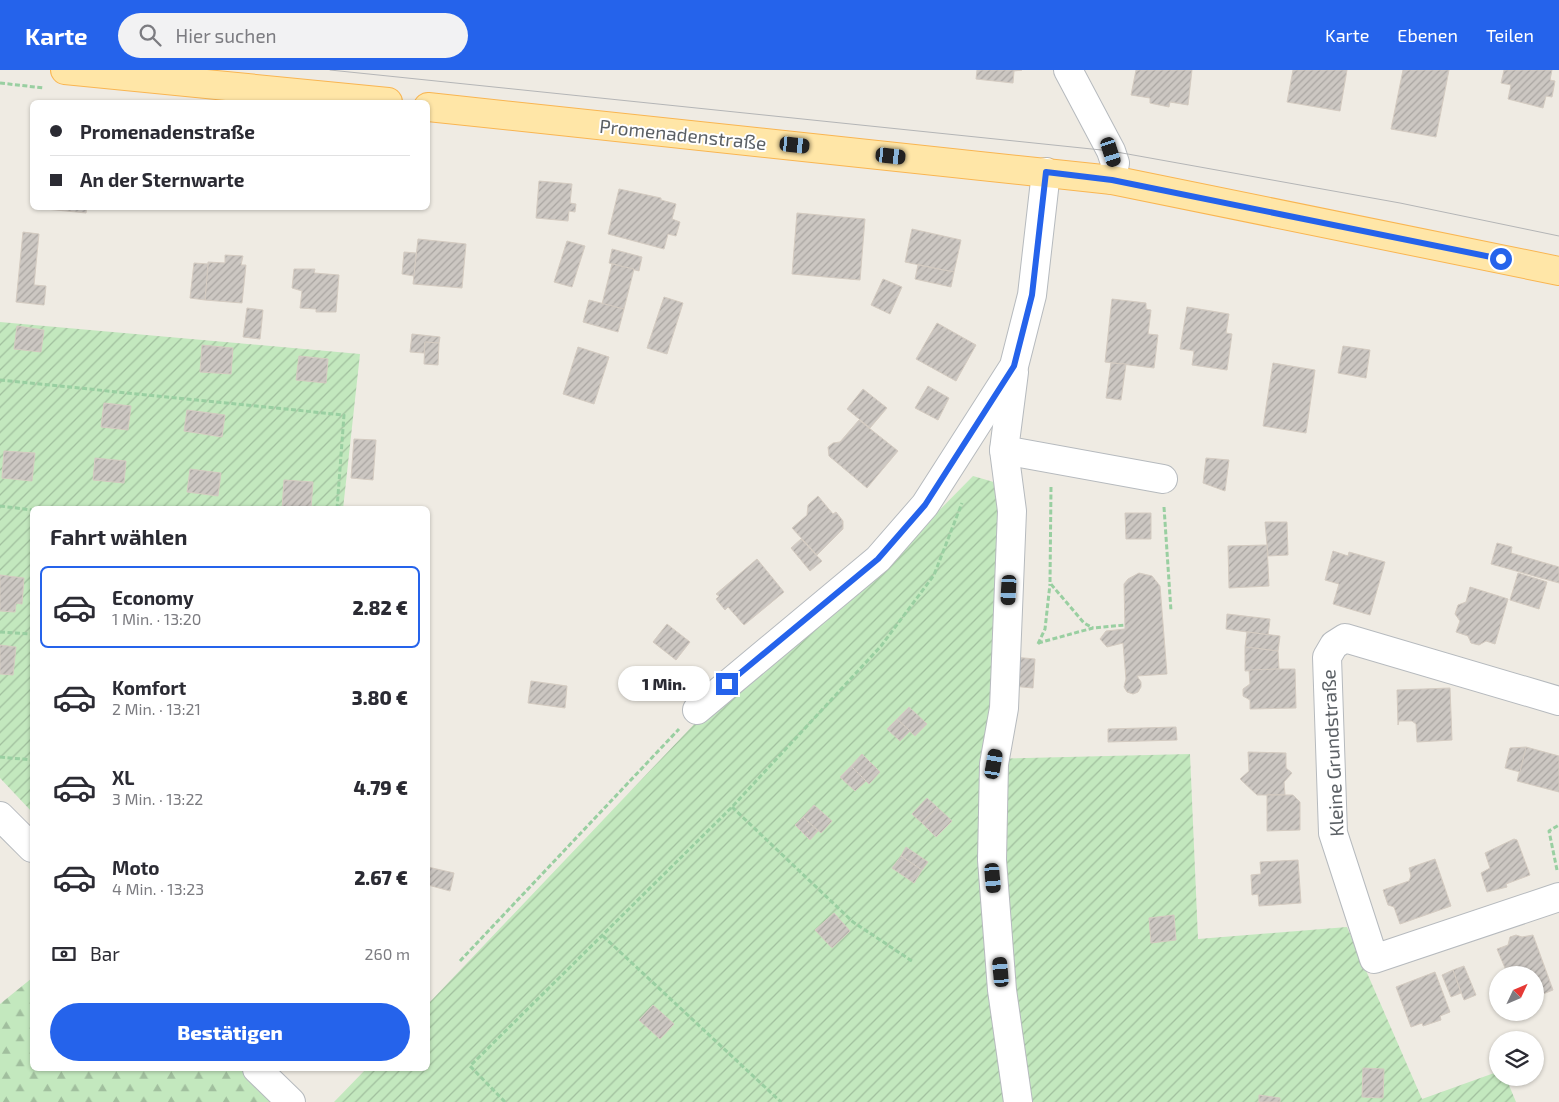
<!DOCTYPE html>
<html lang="de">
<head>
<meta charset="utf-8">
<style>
	body { margin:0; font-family:"Exo 2",sans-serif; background:#f2f2f3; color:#2b2b33; height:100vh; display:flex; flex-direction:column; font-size:19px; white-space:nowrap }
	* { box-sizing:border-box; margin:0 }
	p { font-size:16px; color:#7c7c81 }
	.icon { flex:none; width:28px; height:28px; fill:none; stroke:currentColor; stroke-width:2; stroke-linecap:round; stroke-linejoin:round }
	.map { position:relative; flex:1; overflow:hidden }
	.drawer { position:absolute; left:30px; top:436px; width:400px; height:565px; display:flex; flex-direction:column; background:#fff; border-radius:8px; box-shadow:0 1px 4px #0004 }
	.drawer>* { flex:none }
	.banner { position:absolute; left:30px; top:30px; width:400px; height:110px; border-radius:8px; box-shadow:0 1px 4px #0004; display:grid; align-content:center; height:110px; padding:0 20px; background:#fff }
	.needle { width:32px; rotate:46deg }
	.fabs { position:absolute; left:1489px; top:896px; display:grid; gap:10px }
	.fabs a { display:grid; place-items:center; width:55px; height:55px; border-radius:50%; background:#fff; box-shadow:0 1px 4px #0004; font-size:25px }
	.end { position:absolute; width:22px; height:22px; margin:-11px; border:6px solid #2563eb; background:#fff; box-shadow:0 0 0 2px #fff }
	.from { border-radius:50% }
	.bubble { position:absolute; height:35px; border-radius:18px; background:#fff; box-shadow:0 1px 4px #0004; font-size:16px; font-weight:800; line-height:35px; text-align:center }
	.car { position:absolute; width:15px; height:30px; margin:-15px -8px; border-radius:6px; box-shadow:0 0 4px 1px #0007; background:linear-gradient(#222 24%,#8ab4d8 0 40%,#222 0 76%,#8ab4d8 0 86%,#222 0) }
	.banner b { display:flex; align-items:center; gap:18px; height:48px; font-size:19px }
	.banner b+b { border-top:1px solid #e1e1e2 }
	.banner i { width:12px; height:12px; background:#2b2b33 }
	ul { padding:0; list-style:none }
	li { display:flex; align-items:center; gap:15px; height:82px; margin:0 10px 8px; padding:0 10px; border:2px solid transparent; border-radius:8px }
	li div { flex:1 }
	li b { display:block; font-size:19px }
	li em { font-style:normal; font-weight:800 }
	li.on { border-color:#2563eb }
	li>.icon { width:45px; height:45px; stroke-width:1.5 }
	h2 { padding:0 20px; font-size:22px; line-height:60px }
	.pay { display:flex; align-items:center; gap:12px; height:55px; padding:0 20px; font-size:19px }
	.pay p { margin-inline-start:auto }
	.button { display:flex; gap:10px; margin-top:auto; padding:10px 20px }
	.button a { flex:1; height:58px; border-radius:30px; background:#2563eb; color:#fff; font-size:20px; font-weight:800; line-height:58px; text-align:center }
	header { display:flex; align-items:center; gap:30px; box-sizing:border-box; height:70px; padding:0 25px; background:#2563eb; color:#fff }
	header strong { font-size:24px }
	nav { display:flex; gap:28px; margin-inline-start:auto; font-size:18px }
	.search { width:350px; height:45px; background:#f2f2f3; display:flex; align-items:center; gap:12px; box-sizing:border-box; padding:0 18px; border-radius:28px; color:#7c7c81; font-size:19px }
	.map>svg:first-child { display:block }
	.forest { fill:url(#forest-firs) }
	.garden { fill:url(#garden-furrows) }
	.building { fill:url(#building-hatch); stroke:#d4cbc1 }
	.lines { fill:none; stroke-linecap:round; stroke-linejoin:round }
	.minor-casing { stroke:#b6babe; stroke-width:30 }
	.major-casing { stroke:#f9b551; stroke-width:30 }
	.path { stroke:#99cfa1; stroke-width:3; stroke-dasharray:5 2.5; stroke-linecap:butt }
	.minor { stroke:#fff; stroke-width:28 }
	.major { stroke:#ffe6a7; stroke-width:28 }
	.tram { stroke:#b4b5b6; stroke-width:1 }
	.route { stroke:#2563eb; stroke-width:6 }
	.labels { text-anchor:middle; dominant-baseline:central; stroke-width:4; stroke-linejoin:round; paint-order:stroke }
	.street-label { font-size:19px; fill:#5b6065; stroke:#fff }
</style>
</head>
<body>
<header>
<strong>Karte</strong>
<div class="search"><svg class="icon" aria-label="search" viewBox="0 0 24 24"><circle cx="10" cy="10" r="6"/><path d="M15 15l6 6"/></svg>Hier suchen</div>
<nav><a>Karte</a><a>Ebenen</a><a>Teilen</a></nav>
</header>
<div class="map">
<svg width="1559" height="1032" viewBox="0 0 1559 1032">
	<defs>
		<pattern id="forest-firs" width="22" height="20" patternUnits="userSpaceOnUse" patternTransform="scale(1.25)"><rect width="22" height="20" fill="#c3e8be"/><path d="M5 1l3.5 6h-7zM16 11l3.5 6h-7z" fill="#a1bf9e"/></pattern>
		<pattern id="garden-furrows" width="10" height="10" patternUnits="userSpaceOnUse" patternTransform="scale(1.25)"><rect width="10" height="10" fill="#c3e8be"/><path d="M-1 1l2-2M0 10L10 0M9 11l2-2" fill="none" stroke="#a1bf9e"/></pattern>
		<pattern id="building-hatch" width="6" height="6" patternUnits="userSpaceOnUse" patternTransform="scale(1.25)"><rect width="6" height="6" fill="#ccc7c2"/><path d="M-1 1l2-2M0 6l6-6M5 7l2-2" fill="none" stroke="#a9a5a1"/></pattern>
	</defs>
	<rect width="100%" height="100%" fill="#efebe3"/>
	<path class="forest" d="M32,908V999H243L276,1032H0V934Z"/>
	<g class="garden">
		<path d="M0,252L360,284L343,439H32V742L0,708Z"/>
		<path d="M973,406L1004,415L990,689L1190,684L1198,869L1347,857L1422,1029L1497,1002L1498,1008H1506L1516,1032H334L366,999H428V934L700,648L906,474Z"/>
	</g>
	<g class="building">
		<path d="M977,0H1022L1014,1L1013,13L976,9Z"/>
		<path d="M1136,0H1192L1188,35L1170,32L1169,37L1150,33V28L1131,25Z"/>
		<path d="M1293,0H1347L1340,41L1287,32Z"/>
		<path d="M1403,0H1449L1436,67L1391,59Z"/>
		<path d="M1504,0H1552L1550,10L1555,11L1552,27L1546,26L1543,38L1508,29L1511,15L1501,13Z"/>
		<path d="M539,111L572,114L570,133L576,134L575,142L569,141L568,151L536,148Z"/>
		<path d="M619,119L661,128V130L676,134L672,149L680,152L676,166L668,164L664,179L608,164Z"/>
		<path d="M36,138H87L86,143Z"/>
		<path d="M797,143L865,149L860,210L792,204Z"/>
		<path d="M912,159L961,170L954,202L905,192Z"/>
		<path d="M23,162L39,164L34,215L46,216L44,235L16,232Z"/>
		<path d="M418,169L466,174L462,218L413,214Z"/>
		<path d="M567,171L585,176L572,217L554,212Z"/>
		<path d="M612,179L642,187L639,201L609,193Z"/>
		<path d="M404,182L416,183L414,206L402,204Z"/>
		<path d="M225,185L243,186L241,195H246L242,233L205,230L208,192L225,193Z"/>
		<path d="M194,193L208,194L205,230L190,228Z"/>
		<path d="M612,194L634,199L624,239L602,234Z"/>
		<path d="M918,195L954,202L951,217L915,209Z"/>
		<path d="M294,199H315L314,203L339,205L336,242H316V239L300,238L302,221L292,218Z"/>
		<path d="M883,209L902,217L890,244L871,235Z"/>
		<path d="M664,227L683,233L667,284L647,278Z"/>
		<path d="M1112,229L1146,233V239L1151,240L1148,264L1158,265L1154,298L1105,292Z"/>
		<path d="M589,230L624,239L618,262L583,252Z"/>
		<path d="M1187,237L1229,244L1226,263L1232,264L1227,300L1192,295L1194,281L1180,279Z"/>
		<path d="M247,238L263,240L260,269L243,267Z"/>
		<path d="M937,253L976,275L956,311L916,289Z"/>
		<path d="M17,256L44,260L41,282L14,279Z"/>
		<path d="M412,264L440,267L439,273L425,272L424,283L410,282Z"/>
		<path d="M425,272L439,273L438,295L424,294Z"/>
		<path d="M202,275L233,278L231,304L200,302Z"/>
		<path d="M1343,276L1370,280L1366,308L1338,303Z"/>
		<path d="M578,277L609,287L594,334L563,324Z"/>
		<path d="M299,286L328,289L326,313L296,310Z"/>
		<path d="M1111,293L1126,294L1121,330L1106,328Z"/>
		<path d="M1273,293L1315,300L1306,363L1263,356Z"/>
		<path d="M928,316L949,328L938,350L915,338Z"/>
		<path d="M863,319L887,338L870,358L847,339Z"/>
		<path d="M104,333L131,336L128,360L101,357Z"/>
		<path d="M187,340L225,345L222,367L184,361Z"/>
		<path d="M859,350L898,381L867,418L829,386L828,377L833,373L840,372Z"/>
		<path d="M354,369L376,370L373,410L351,408Z"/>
		<path d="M4,381L35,383L32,411L2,408Z"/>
		<path d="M95,388L126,391L124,413L93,410Z"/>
		<path d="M1206,388L1229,390L1225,421L1203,413Z"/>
		<path d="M190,399L221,403L218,426L187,422Z"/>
		<path d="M284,410L313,412L311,439H282Z"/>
		<path d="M818,426L833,444L836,442L843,451V459L817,485L792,458L807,445L808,435Z"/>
		<path d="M1125,443H1151V469H1126Z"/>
		<path d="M1265,452H1287L1288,485L1268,486Z"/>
		<path d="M801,469L822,491L810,501L791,478Z"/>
		<path d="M1497,473L1512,477L1511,483L1559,497V513L1491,494Z"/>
		<path d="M1267,475L1269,516L1229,518L1228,476Z"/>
		<path d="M1333,481L1348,486L1349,482L1385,492L1370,545L1333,534L1339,514L1325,510Z"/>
		<path d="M757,489L784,522L744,555L728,537L725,540L716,529L719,526L716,524Z"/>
		<path d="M1139,503L1152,506L1160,516L1167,604L1137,606L1141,612V617L1138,622L1133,624L1127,622L1124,617L1126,609L1123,573L1107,577L1100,569L1106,561L1125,559L1124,514L1128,509Z"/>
		<path d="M1518,503L1547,512L1539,539L1510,530Z"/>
		<path d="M0,505L24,508L22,534L16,533L15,542L0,541Z"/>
		<path d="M1470,517L1508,529L1495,574L1486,571L1479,575L1471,573L1468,566L1456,562L1460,551L1455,544L1458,535L1466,532Z"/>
		<path d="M1227,544L1270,549L1268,565L1226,559Z"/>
		<path d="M667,554L690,572L676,590L653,572Z"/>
		<path d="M1247,562L1280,566L1278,581L1245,577Z"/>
		<path d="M0,575L16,577L13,605L0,604Z"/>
		<path d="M1245,577L1278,581L1279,599L1245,601Z"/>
		<path d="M1014,587L1035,589L1033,618L1012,616Z"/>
		<path d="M1279,599H1295L1296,638L1250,639V630L1243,626V619L1250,614L1249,600Z"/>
		<path d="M531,611L567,616L565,638L528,633Z"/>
		<path d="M1450,618L1452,670L1417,672L1416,654L1412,651H1399L1398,655L1397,620Z"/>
		<path d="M909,637L927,654L915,666L897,649Z"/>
		<path d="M897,649L910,661L900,671L887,659Z"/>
		<path d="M1176,657L1177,670L1108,672V659Z"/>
		<path d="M1526,677L1559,686V722L1517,711Z"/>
		<path d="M1526,677L1520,702L1505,698L1510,678Z"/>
		<path d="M1248,682L1286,683V698L1292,703L1284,712L1285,725H1257L1240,709L1249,701Z"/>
		<path d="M862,684L880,702L869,714L851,696Z"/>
		<path d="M851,696L866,711L855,721L840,707Z"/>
		<path d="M1267,725H1293L1300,732V760L1267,761Z"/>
		<path d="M927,728L937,737L922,753L912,744Z"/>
		<path d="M814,735L832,751L821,763L803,747Z"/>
		<path d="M937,737L952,751L936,767L922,753Z"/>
		<path d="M803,747L818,761L810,770L795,755Z"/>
		<path d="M1514,769L1517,770L1530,805L1506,814L1507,817L1487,822L1481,803L1490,798L1485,783Z"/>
		<path d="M906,777L928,792L922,800L901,786Z"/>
		<path d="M901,786L922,800L914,813L892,798Z"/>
		<path d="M1435,789L1451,836L1400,854L1394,837L1388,835L1383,820L1409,811L1411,806L1409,798Z"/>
		<path d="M1298,790L1301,833L1259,836L1258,824L1252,825L1251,805L1261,804L1260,792Z"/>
		<path d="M428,797L454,803L450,821L428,815Z"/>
		<path d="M834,843L850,861L832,878L815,860Z"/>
		<path d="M1174,845L1176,870L1151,873L1149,848Z"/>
		<path d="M1516,865L1522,867L1533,865L1553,920L1543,924L1541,931L1535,934V905H1508L1497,879L1508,875L1510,867Z"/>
		<path d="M1464,896L1476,925L1464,930L1453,900Z"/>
		<path d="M1453,900L1461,923L1451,927L1442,905Z"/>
		<path d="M1435,902L1450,942L1440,946L1441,950L1423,956L1422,953L1411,957L1396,917Z"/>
		<path d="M653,935L674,954L660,969L639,950Z"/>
		<path d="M1363,998L1384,999L1383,1028L1362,1027Z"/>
		<path d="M1259,1025L1280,1028V1032H1259Z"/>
	</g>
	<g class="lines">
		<defs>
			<g id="minor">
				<path d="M1068,0L1111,81L1115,93L1112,110"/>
				<path d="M1014,302L1004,380L1163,409"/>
				<path d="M1004,380L1012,441L1004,638L994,694L992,790L1002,920L1018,1032"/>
				<path d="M1559,631L1345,568L1334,575L1327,587L1333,763L1374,889L1559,827"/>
				<path d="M697,640L878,489L925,435L1014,296L1032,225L1046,102"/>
				<path d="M0,746L32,778"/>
				<path d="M257,999L291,1032"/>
			</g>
			<g id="major">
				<path d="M65,0L388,32"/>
				<path d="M428,37L1112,110L1559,201"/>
			</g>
		</defs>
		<use href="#minor" class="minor-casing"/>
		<use href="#major" class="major-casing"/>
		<g class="path">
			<path d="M0,13L44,18"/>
			<path d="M0,310L344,345L337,439"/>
			<path d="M1051,417L1050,513L1084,553L1093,558"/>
			<path d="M0,436L32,440"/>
			<path d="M1164,437L1171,541"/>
			<path d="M0,562L32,564"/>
			<path d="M1038,573L1093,558L1125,555"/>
			<path d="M1038,574L1045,559L1050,514"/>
			<path d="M0,687L32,690"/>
			<path d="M732,737L853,852L912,891"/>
			<path d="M1557,800L1549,761L1559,755"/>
			<path d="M603,866L781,1032"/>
			<path d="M460,891L679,659"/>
			<path d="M505,1032L470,996L732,737L881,576L934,505L962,433"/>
		</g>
		<use href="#minor" class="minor"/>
		<use href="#major" class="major"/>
		<path class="tram" d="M330,0L1111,81L1400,133L1559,166"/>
	</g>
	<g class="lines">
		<path class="route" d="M727,614L878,489L925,435L1014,296L1032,225L1046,102L1112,110L1501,189"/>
	</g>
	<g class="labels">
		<g class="street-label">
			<text transform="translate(683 64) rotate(6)">Promenadenstraße</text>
			<text transform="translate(1332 683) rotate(-93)">Kleine Grundstraße</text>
		</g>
	</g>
</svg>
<div class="fabs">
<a><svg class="needle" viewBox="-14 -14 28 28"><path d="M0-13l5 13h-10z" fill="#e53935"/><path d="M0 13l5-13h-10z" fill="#7c7c81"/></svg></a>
<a><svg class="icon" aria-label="layers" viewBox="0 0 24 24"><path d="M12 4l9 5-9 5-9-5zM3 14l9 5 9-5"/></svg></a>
</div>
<i class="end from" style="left:1501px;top:189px"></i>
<i class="end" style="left:727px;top:614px"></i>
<div class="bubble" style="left:618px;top:596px;width:92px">1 Min.</div>
<i class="car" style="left:795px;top:75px;rotate:96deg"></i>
<i class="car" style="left:1111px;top:82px;rotate:162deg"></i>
<i class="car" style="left:891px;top:86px;rotate:96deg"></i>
<i class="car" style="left:1009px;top:520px;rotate:183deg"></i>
<i class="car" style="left:994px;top:694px;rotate:10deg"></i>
<i class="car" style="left:993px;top:808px;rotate:175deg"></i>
<i class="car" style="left:1001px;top:902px;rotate:355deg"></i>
<div class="banner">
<b><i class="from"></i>Promenadenstraße</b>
<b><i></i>An der Sternwarte</b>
</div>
<section class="drawer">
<h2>Fahrt wählen</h2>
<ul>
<li class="on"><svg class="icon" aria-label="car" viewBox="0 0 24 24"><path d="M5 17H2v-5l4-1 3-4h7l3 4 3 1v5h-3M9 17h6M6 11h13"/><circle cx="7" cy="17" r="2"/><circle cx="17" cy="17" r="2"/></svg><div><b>Economy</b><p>1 Min. · 13:20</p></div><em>2.82 €</em></li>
<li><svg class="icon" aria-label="car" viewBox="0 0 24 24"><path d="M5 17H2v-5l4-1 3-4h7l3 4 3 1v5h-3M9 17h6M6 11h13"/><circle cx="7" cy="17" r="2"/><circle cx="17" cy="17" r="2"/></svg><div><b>Komfort</b><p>2 Min. · 13:21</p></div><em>3.80 €</em></li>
<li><svg class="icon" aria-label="car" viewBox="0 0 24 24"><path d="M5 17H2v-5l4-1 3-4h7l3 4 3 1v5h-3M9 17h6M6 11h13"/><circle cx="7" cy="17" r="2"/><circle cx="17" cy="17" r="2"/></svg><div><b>XL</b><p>3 Min. · 13:22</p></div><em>4.79 €</em></li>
<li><svg class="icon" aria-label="car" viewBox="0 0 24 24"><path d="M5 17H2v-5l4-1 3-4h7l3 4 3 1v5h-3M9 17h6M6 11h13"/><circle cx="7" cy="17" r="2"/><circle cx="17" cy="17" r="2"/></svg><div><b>Moto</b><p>4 Min. · 13:23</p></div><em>2.67 €</em></li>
</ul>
<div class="pay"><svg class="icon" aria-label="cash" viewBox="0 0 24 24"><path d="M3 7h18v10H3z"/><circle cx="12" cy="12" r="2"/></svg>Bar<p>260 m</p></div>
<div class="button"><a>Bestätigen</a></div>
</section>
</div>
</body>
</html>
